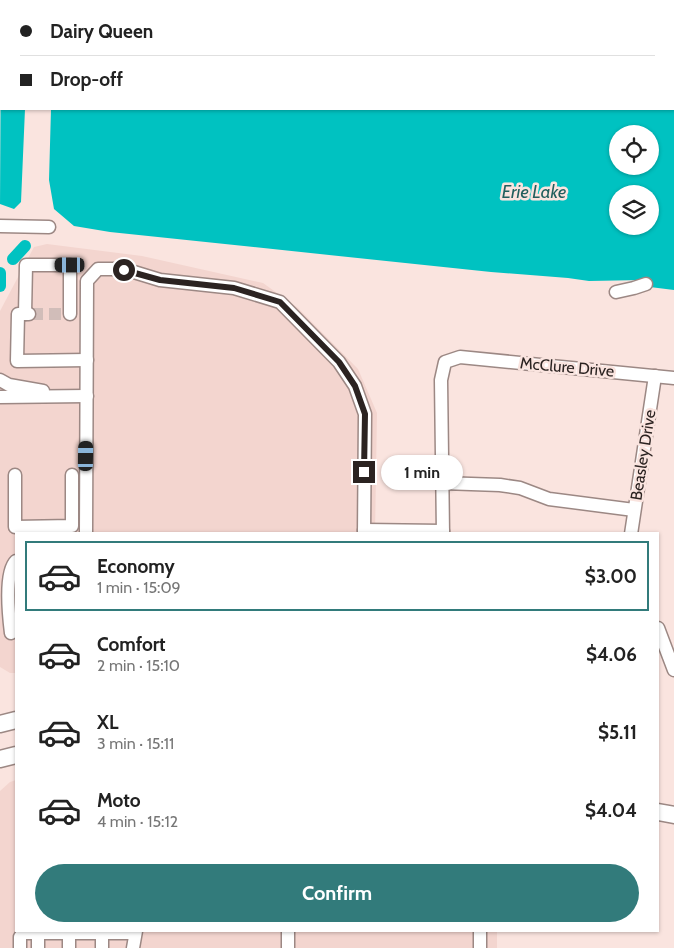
<!DOCTYPE html>
<html lang="en">
<head>
<meta charset="utf-8">
<style>
	body { margin:0; font-family:Cabin,sans-serif; background:#f2f2f2; color:#222; height:100vh; display:flex; flex-direction:column; font-size:19px; white-space:nowrap }
	* { box-sizing:border-box; margin:0 }
	p { font-size:16px; color:#767676 }
	.icon { flex:none; width:28px; height:28px; fill:none; stroke:currentColor; stroke-width:2; stroke-linecap:round; stroke-linejoin:round }
	.map { position:relative; flex:1; overflow:hidden }
	.side { position:absolute; left:15px; top:532px; width:644px; height:400px; display:flex; flex-direction:column; background:#fff; border-radius:0px; box-shadow:0 1px 4px #0004 }
	.side>* { flex:none }
	.banner { position:absolute; left:0px; top:0px; width:675px; height:110px; box-shadow:0 1px 4px #0004; display:grid; align-content:center; height:110px; padding:0 20px; background:#fff }
	.controls { position:absolute; left:609px; top:125px; display:grid; gap:10px }
	.controls a { display:grid; place-items:center; width:50px; height:50px; border-radius:50%; background:#fff; box-shadow:0 1px 4px #0004; font-size:25px }
	.end { position:absolute; width:22px; height:22px; margin:-11px; border:6px solid #2b2321; background:#fff; box-shadow:0 0 0 2px #fff }
	.from { border-radius:50% }
	.bubble { position:absolute; height:35px; border-radius:18px; background:#fff; box-shadow:0 1px 4px #0004; font-size:16px; font-weight:700; line-height:35px; text-align:center }
	.car { position:absolute; width:15px; height:30px; margin:-15px -8px; border-radius:6px; box-shadow:0 0 4px 1px #0007; background:linear-gradient(#222 24%,#8ab4d8 0 40%,#222 0 76%,#8ab4d8 0 86%,#222 0) }
	.banner b { display:flex; align-items:center; gap:18px; height:48px; font-size:19px }
	.banner b+b { border-top:1px solid #e0e0e0 }
	.banner i { width:12px; height:12px; background:#222 }
	ul { padding:9px 0 0; list-style:none }
	li { display:flex; align-items:center; gap:15px; height:70px; margin:0 10px 8px; padding:0 10px; border:2px solid transparent; border-radius:0px }
	li div { flex:1 }
	li b { display:block; font-size:19px }
	li em { font-style:normal; font-weight:700 }
	li.on { border-color:#327b7b }
	li>.icon { width:45px; height:45px; stroke-width:1.5 }
	.cta { display:flex; gap:10px; margin-top:auto; padding:10px 20px }
	.cta a { flex:1; height:58px; border-radius:30px; background:#327b7b; color:#fff; font-size:20px; font-weight:700; line-height:58px; text-align:center }
	.map>svg:first-child { display:block }
	.built { fill:#f3d5cf }
	.water { fill:#00c2c1; fill-rule:evenodd }
	.lines { fill:none; stroke-linecap:round; stroke-linejoin:round }
	.canal { stroke:#00c2c1; stroke-width:12 }
	.minor-tunnel { stroke:#d1bdb9; stroke-width:12; stroke-dasharray:12 6; stroke-linecap:butt }
	.minor-casing { stroke:#9c8884; stroke-width:15 }
	.major-casing { stroke:#9c8884; stroke-width:19 }
	.minor { stroke:#fff; stroke-width:12 }
	.major { stroke:#fff; stroke-width:16 }
	.route { stroke:#2b2321; stroke-width:6 }
	.labels { text-anchor:middle; dominant-baseline:central; stroke-width:5; stroke-linejoin:round; paint-order:stroke }
	.street-label { font-size:16px; fill:#2b2321; stroke:#fae4df }
	.water-label { font-size:18px; font-style:italic; fill:#215f5e; stroke:#fae4df }
</style>
</head>
<body>
<div class="map">
<svg width="674" height="948" viewBox="0 0 674 948">
	<rect width="100%" height="100%" fill="#fae4df"/>
	<g class="built">
		<path d="M47,244L142,256L263,283L298,308L358,369L377,413L375,534H16V673H10L0,667V311L34,247Z"/>
		<path d="M16,780V931H497V948H0V791L10,782Z"/>
	</g>
	<g class="water">
		<path d="M55,0H674V290L650,287L643,280L589,281L568,278L491,272L110,232L74,226L54,209L49,180L51,109H674V1H54ZM618,134H650V166H618ZM618,194H650V226H618Z"/>
		<path d="M1,22V109H25L21,202L14,209L0,204Z"/>
	</g>
	<g class="lines">
		<g class="canal">
			<path d="M13,259L25,246"/>
			<path d="M0,273V286"/>
		</g>
		<path class="minor-tunnel" d="M31,314H64"/>
		<defs>
			<g id="minor">
				<path d="M0,226L49,227"/>
				<path d="M616,292L634,288L646,284"/>
				<path d="M25,314L26,265H70V314"/>
				<path d="M29,314H18L17,361L87,360"/>
				<path d="M0,380L9,385L43,391"/>
				<path d="M0,397L87,396"/>
				<path d="M15,475V527L72,526V475"/>
				<path d="M442,483L500,485L520,488L549,499L634,510"/>
				<path d="M364,530L443,531"/>
				<path d="M86,534L87,281L98,269H124L160,280L234,288L280,302L339,362L355,386L365,414L364,534"/>
				<path d="M443,534L441,380L445,362L460,357L674,378"/>
				<path d="M631,534L655,376"/>
				<path d="M658,628L674,670"/>
				<path d="M11,633C9,617 4,572 16,561"/>
				<path d="M20,948V937L23,933H38"/>
				<path d="M38,948V933H135"/>
				<path d="M69,948V933"/>
				<path d="M102,948V933"/>
				<path d="M133,948L136,931"/>
				<path d="M288,948V931"/>
				<path d="M480,948V931"/>
			</g>
			<g id="major">
				<path d="M0,724L16,720"/>
				<path d="M0,759L16,755"/>
				<path d="M658,812L674,815"/>
			</g>
		</defs>
		<use href="#minor" class="minor-casing"/>
		<use href="#major" class="major-casing"/>
		<use href="#minor" class="minor"/>
		<use href="#major" class="major"/>
	</g>
	<g class="lines">
		<path class="route" d="M124,270L160,280L234,288L280,302L339,362L355,386L365,414L364,472"/>
	</g>
	<g class="labels">
		<g class="street-label">
			<text transform="translate(567 367) rotate(5)">McClure Drive</text>
			<text transform="translate(643 455) rotate(-81)">Beasley Drive</text>
		</g>
		<g class="water-label">
			<text x="534" y="192">Erie Lake</text>
		</g>
	</g>
</svg>
<div class="controls">
<a><svg class="icon" aria-label="locate" viewBox="0 0 24 24"><circle cx="12" cy="12" r="6"/><path d="M12 2v4M12 18v4M2 12h4M18 12h4"/></svg></a>
<a><svg class="icon" aria-label="layers" viewBox="0 0 24 24"><path d="M12 4l9 5-9 5-9-5zM3 14l9 5 9-5"/></svg></a>
</div>
<i class="end from" style="left:124px;top:270px"></i>
<i class="end" style="left:364px;top:472px"></i>
<div class="bubble" style="left:381px;top:455px;width:82px">1 min</div>
<i class="car" style="left:70px;top:265px;rotate:270deg"></i>
<i class="car" style="left:86px;top:456px;rotate:1deg"></i>
<div class="banner">
<b><i class="from"></i>Dairy Queen</b>
<b><i></i>Drop-off</b>
</div>
<section class="side">
<ul>
<li class="on"><svg class="icon" aria-label="car" viewBox="0 0 24 24"><path d="M5 17H2v-5l4-1 3-4h7l3 4 3 1v5h-3M9 17h6M6 11h13"/><circle cx="7" cy="17" r="2"/><circle cx="17" cy="17" r="2"/></svg><div><b>Economy</b><p>1 min · 15:09</p></div><em>$3.00</em></li>
<li><svg class="icon" aria-label="car" viewBox="0 0 24 24"><path d="M5 17H2v-5l4-1 3-4h7l3 4 3 1v5h-3M9 17h6M6 11h13"/><circle cx="7" cy="17" r="2"/><circle cx="17" cy="17" r="2"/></svg><div><b>Comfort</b><p>2 min · 15:10</p></div><em>$4.06</em></li>
<li><svg class="icon" aria-label="car" viewBox="0 0 24 24"><path d="M5 17H2v-5l4-1 3-4h7l3 4 3 1v5h-3M9 17h6M6 11h13"/><circle cx="7" cy="17" r="2"/><circle cx="17" cy="17" r="2"/></svg><div><b>XL</b><p>3 min · 15:11</p></div><em>$5.11</em></li>
<li><svg class="icon" aria-label="car" viewBox="0 0 24 24"><path d="M5 17H2v-5l4-1 3-4h7l3 4 3 1v5h-3M9 17h6M6 11h13"/><circle cx="7" cy="17" r="2"/><circle cx="17" cy="17" r="2"/></svg><div><b>Moto</b><p>4 min · 15:12</p></div><em>$4.04</em></li>
</ul>
<div class="cta"><a>Confirm</a></div>
</section>
</div>
</body>
</html>
